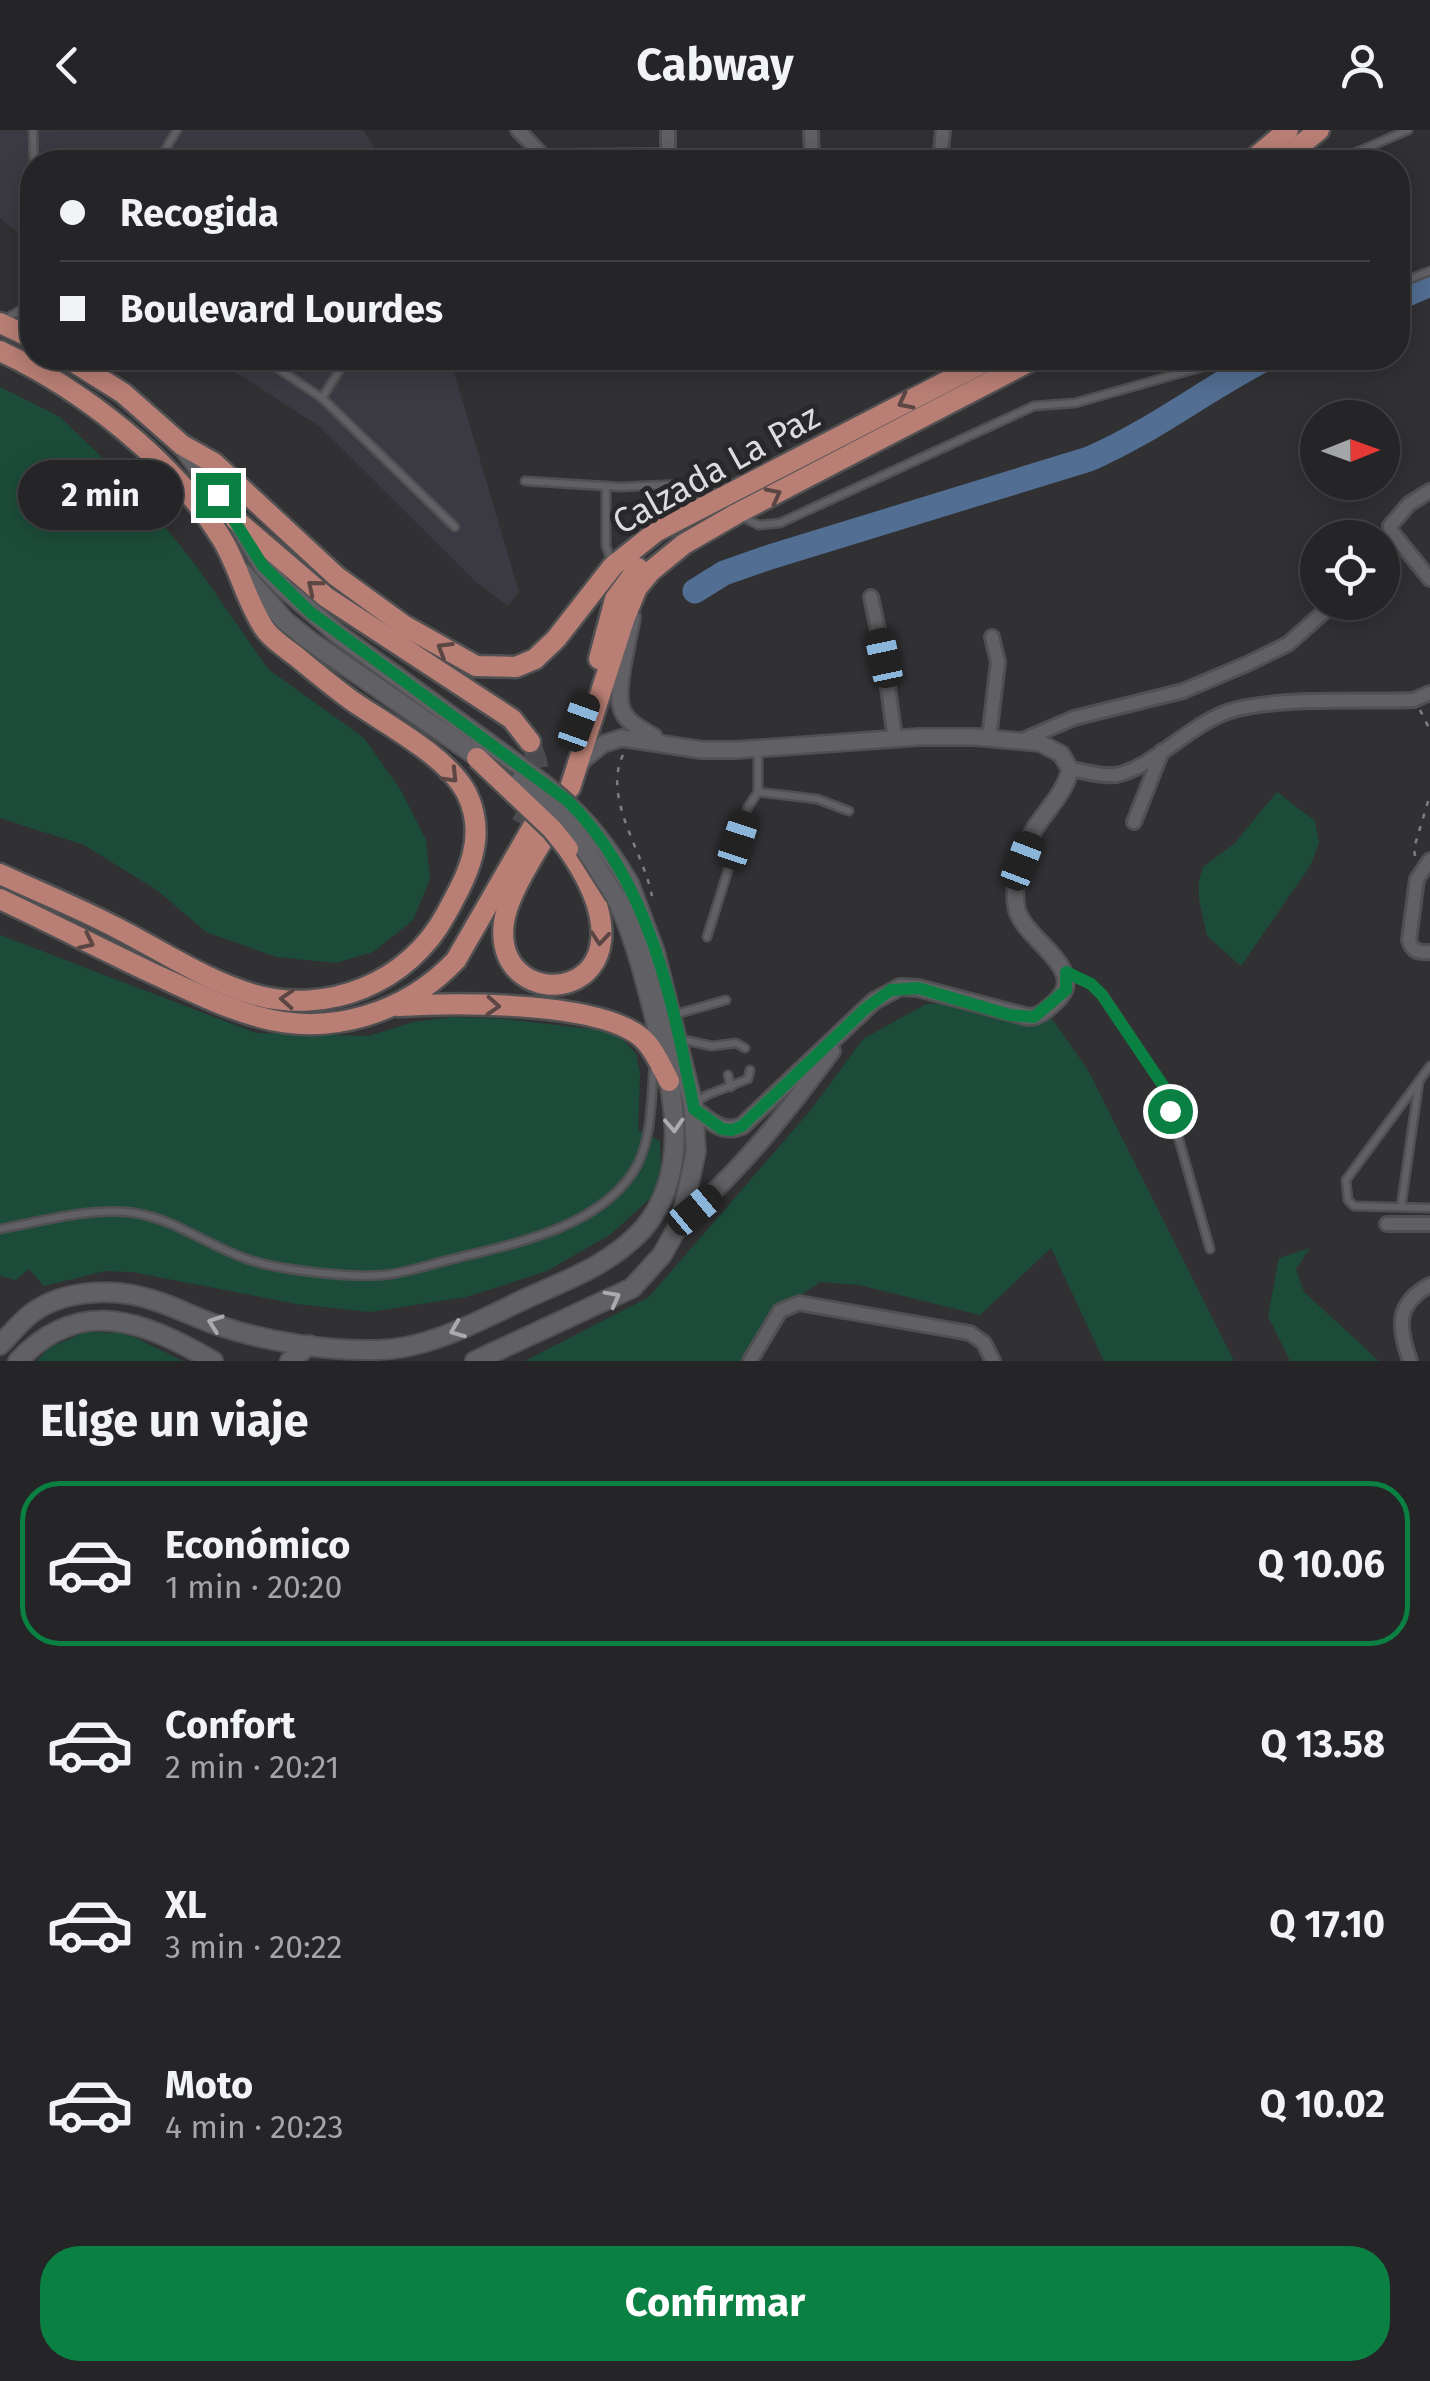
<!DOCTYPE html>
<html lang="es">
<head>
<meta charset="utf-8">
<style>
	body { margin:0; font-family:"Fira Sans",sans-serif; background:#313133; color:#f1f3f6; height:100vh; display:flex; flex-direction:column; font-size:38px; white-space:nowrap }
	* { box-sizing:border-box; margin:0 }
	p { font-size:32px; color:#a3a5a7 }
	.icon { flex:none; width:55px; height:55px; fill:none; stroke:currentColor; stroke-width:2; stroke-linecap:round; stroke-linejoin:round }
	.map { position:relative; height:1231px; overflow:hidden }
	.drawer { display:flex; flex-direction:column; background:#252527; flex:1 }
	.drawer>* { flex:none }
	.hud { position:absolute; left:20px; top:20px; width:1390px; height:220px; border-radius:40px; box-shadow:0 5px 25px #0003,0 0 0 2px #424244; display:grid; align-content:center; height:220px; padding:0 40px; background:#252527 }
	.needle { width:65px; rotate:89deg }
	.buttons { position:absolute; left:1300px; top:270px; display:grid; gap:20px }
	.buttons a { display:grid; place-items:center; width:100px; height:100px; border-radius:50%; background:#252527; box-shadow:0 5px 25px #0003,0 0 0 2px #424244; font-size:50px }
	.end { position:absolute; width:45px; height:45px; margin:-22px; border:12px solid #0b8043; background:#fff; box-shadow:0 0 0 5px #fff }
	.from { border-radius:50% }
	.bubble { position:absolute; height:70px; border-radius:35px; background:#252527; box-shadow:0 5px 25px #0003,0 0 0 2px #424244; font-size:32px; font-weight:700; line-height:70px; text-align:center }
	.car { position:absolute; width:30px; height:60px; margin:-30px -15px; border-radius:12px; box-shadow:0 0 8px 2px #0007; background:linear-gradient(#222 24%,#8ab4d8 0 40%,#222 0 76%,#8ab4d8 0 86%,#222 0) }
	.hud b { display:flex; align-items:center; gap:35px; height:95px; font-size:38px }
	.hud b+b { border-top:2px solid #424244 }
	.hud i { width:25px; height:25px; background:#f1f3f6 }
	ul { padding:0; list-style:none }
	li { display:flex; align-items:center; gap:30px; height:165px; margin:0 20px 15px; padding:0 20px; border:5px solid transparent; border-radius:40px }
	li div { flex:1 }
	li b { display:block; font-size:38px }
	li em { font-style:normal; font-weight:700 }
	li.on { border-color:#0b8043 }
	li>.icon { width:90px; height:90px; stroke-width:1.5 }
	h2 { padding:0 40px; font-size:45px; line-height:120px }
	.primary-button { display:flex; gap:20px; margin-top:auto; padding:20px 40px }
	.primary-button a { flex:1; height:115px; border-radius:40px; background:#0b8043; color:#fff; font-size:40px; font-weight:700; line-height:115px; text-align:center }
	header { display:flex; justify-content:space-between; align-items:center; height:130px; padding:0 40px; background:#252527; font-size:45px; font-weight:700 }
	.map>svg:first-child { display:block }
	.built { fill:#3b3942 }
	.green { fill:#1c4c39 }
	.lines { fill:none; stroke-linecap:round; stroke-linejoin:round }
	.river { stroke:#526e92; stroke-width:25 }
	.primary-tunnel { stroke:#4b4b4e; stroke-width:20; stroke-dasharray:20 10; stroke-linecap:butt }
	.service-casing { stroke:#505052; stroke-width:11 }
	.minor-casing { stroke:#505052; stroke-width:18 }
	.tertiary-casing { stroke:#505052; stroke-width:20 }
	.secondary-casing { stroke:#505052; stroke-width:22 }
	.primary-casing { stroke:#505052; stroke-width:25 }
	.path { stroke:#7f7f81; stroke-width:2.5; stroke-dasharray:5 8; stroke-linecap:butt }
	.service { stroke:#616064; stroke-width:6 }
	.minor { stroke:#616064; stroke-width:12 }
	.tertiary { stroke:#616064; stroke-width:15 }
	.secondary { stroke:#616064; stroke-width:18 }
	.primary { stroke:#b97f75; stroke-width:20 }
	.secondary-bridge-casing { stroke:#505052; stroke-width:22; stroke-linecap:butt }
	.primary-bridge-casing { stroke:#505052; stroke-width:25; stroke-linecap:butt }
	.secondary-bridge { stroke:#616064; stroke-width:18 }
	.primary-bridge { stroke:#b97f75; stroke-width:20 }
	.oneway { stroke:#5b4644 }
	.oneway2 { stroke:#abaaad }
	.route { stroke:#0b8043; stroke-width:12 }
	.labels { text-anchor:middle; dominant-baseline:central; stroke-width:10; stroke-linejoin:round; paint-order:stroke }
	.street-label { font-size:35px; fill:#dcdcde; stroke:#28272a }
</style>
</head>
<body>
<header><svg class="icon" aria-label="back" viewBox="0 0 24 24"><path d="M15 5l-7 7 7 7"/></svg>Cabway<svg class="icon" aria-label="person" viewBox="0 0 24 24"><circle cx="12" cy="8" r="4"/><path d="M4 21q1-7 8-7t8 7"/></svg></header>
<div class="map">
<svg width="1430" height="1231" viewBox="0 0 1430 1231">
	<rect width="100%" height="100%" fill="#313134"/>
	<g class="built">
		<path d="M0,0H363L384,32H32V114L0,88Z"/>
		<path d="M213,228H450L519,462L508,476L476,452L319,296Z"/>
	</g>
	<g class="green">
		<path d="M0,257L60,287L134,358L197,437L268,539L364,608L400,659L426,710L430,749L413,790L373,822L336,833L276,827L206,802L157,760L84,715L0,688Z"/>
		<path d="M1277,662L1315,691L1319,713L1310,736L1241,836L1207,806L1199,769V751L1203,737L1234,714Z"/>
		<path d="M0,805L256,903L368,906L414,892L452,887L504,889L607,901L624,911L636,924L640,943L638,1000L660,1011L661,1037L654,1065L611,1104L547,1141L466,1167L370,1182L297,1174L132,1142L105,1141L44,1156L29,1139L16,1150L0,1146Z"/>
		<path d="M994,871L1045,879L1088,940L1234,1231H1104L1051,1118L980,1185L859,1155L820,1152L795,1169L751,1231H525L649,1167L810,981L863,909L926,874Z"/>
		<path d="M1310,1118L1296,1139L1304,1162L1379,1231H1290L1268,1186L1279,1128Z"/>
		<path d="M85,1202L126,1203L183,1231H37L49,1218Z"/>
	</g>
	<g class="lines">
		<g class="river">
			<path d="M1398,168L1430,154"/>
			<path d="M695,461L724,443L770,427L1089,329C1152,302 1206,259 1267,228"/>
		</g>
		<path class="primary-tunnel" d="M521,694C539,662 546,647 530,612"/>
		<defs>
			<g id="service">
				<path d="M33,0L34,32"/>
				<path d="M158,32L177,0"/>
				<path d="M348,32L349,31"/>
				<path d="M1334,32L1408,0"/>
				<path d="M1398,154L1430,141"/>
				<path d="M3,190L32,174"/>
				<path d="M262,228L322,268L455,397"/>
				<path d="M322,268L347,228"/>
				<path d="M525,351L621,357L685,354L715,369"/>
				<path d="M606,356V416L611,430"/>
				<path d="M742,387L759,395L780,393L1034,276L1075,273L1234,228"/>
				<path d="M758,662V621"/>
				<path d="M707,807L748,677L758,662L817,669L849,681"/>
				<path d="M1067,843L1091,854L1103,865L1164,957L1210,1119"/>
				<path d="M673,885L726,870"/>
				<path d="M679,909L712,916L736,913L745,918"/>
				<path d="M1430,936L1346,1050L1348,1070L1354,1076L1430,1078"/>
				<path d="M728,945L731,957"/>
				<path d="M694,973L707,965L748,949L750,940"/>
				<path d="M1401,1077L1419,952"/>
				<path d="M0,1099C44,1091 90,1077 135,1083C177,1090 208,1116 247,1129C277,1140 351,1148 383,1145C408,1143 433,1133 457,1128C517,1113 594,1098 632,1044C653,1013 651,969 654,933"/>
			</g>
			<g id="minor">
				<path d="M518,0L544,27L668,26"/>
				<path d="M811,0L812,32"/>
				<path d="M668,32V0"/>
				<path d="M926,32L941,22L943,0"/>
				<path d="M1430,361L1409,374L1390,396L1391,401L1430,449"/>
				<path d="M871,467L884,528L895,609"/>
				<path d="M989,608L998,532L992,507"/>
				<path d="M1025,609L1074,588L1183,561L1247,534L1288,514L1335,472"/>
				<path d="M1070,639C1084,641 1102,647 1116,645C1156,637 1192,590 1237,579C1288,567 1361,572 1414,570L1430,563"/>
				<path d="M1134,692L1162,621"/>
				<path d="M1430,730L1417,749L1409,810C1412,821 1418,823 1430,822"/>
				<path d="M1387,1094H1430"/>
				<path d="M750,1231L780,1181L799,1173L970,1203L984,1213L993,1231"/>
				<path d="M1410,1231C1398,1197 1395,1174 1430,1155"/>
			</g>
			<g id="tertiary">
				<path d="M632,487C629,509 613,564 623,582C629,594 643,600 654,607"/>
				<path d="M579,633L603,614L622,608L702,620H736L919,607H976L1040,613L1061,624L1070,639C1066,662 1047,679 1035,698C1023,719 1011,755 1017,780C1026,812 1092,840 1054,873C1045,881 1039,887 1028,887L918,858L900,857L874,871L742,996C722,1004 710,991 694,979"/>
				<path d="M681,1091C740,1042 787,982 832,921"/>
			</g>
			<g id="secondary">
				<path d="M182,316L236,390L263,436L284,458L338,504L491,615"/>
				<path d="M242,442L284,490L310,511L488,634"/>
				<path d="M0,1215C10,1205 20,1192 32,1183C66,1158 118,1158 156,1171C178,1178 198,1189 220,1196C268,1212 326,1221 377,1220C430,1219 480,1190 527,1168C569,1149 611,1134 643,1099C696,1037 670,951 653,881C643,842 633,802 615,766"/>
				<path d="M18,1231C81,1164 145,1192 213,1231"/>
				<path d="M290,1231L309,1215"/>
				<path d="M475,1231L632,1158L662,1125L681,1091L696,1021L693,974L655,822L629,753"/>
			</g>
			<g id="primary">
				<path d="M1250,32L1288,0"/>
				<path d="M1280,32L1319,0"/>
				<path d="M0,193L32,208"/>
				<path d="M0,221C82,259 174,331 222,409C239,437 246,471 264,498C271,509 287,519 297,527C315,542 332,556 351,570C385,594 448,626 467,664C488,708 467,746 446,784C409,853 327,886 252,864C205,850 160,820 117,798C79,778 39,762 0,744"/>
				<path d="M67,228L123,263L182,315L214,333L336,446L405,496L476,536L516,537L535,529L556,509L613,436L657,401L992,228"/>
				<path d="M236,390L326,467L512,589L530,612"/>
				<path d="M599,529L615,469L638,438"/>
				<path d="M570,658L625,487L637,458L651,441L684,414L736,384L1036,228"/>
				<path d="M548,701C534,726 508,764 504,792C490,894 675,873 568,719"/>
				<path d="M0,769C51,793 101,819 152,843C187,859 222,877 259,887C330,907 406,883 456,830L535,693"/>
				<path d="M398,876C453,873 608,870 646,912C656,923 662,938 669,951"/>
			</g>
		</defs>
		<use href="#service" class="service-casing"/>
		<use href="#minor" class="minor-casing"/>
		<use href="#tertiary" class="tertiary-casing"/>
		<use href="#secondary" class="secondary-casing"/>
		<use href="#primary" class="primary-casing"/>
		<g class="path">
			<path d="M1420,580L1430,600"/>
			<path d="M623,625C602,668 644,723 652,766"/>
			<path d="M1415,726L1414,718L1430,665"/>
		</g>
		<use href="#service" class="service"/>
		<use href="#minor" class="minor"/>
		<use href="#tertiary" class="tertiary"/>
		<use href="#secondary" class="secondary"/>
		<use href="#primary" class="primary"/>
		<defs>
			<g id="secondary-bridge">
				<path d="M491,615C555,662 587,682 629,753"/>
				<path d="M520,651L577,706L615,766"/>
			</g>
			<path id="primary-bridge" d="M477,628L552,699L568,719"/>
		</defs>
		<use href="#secondary-bridge" class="secondary-bridge-casing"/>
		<use href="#primary-bridge" class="primary-bridge-casing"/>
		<use href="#secondary-bridge" class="secondary-bridge"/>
		<use href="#primary-bridge" class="primary-bridge"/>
	</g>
	<defs><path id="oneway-chevron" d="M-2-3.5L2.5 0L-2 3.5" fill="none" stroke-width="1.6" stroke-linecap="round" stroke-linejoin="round" transform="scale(2.5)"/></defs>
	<g class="oneway">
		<use href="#oneway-chevron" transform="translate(905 272) rotate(153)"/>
		<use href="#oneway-chevron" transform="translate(774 365) rotate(-27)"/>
		<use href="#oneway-chevron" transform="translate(314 457) rotate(-141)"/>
		<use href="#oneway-chevron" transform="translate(444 519) rotate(-149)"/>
		<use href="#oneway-chevron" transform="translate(451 646) rotate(46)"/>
		<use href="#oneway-chevron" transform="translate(600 808) rotate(95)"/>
		<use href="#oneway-chevron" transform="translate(87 812) rotate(26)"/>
		<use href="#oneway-chevron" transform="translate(287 869) rotate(-176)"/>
		<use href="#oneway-chevron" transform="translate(493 876) rotate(4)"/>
	</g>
	<g class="oneway2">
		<use href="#oneway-chevron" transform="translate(674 995) rotate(87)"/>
		<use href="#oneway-chevron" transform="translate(613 1168) rotate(-28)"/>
		<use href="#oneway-chevron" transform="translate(215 1193) rotate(-160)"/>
		<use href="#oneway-chevron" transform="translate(457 1200) rotate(158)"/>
	</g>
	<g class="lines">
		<path class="route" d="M218,365L263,436L310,482L568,671C649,751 673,871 694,979L722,999L732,1000L742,996L866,878L891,860L918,858L1010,885L1034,887L1066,860V842L1091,854L1102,865L1164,957L1170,981"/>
	</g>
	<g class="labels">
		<g class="street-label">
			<text transform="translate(716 339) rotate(-29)">Calzada La Paz</text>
		</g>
	</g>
</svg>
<div class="buttons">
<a><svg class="needle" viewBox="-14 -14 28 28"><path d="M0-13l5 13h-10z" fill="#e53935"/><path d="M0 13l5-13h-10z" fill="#a3a5a7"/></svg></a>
<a><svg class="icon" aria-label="locate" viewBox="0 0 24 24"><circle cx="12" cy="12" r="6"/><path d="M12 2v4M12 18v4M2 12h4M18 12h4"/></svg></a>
</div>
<i class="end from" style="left:1170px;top:981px"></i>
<i class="end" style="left:218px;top:365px"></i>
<div class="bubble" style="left:18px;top:330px;width:165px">2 min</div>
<i class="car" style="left:884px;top:528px;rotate:348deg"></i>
<i class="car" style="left:579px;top:592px;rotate:20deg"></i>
<i class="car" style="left:738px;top:710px;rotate:18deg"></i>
<i class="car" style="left:1022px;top:731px;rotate:21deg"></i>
<i class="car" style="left:695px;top:1080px;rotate:50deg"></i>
<div class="hud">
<b><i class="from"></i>Recogida</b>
<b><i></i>Boulevard Lourdes</b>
</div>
</div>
<section class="drawer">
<h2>Elige un viaje</h2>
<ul>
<li class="on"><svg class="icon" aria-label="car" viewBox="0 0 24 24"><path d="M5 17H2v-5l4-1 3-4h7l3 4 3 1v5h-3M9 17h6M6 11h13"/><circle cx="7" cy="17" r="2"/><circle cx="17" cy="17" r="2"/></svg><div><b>Económico</b><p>1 min · 20:20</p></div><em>Q 10.06</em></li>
<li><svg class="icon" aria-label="car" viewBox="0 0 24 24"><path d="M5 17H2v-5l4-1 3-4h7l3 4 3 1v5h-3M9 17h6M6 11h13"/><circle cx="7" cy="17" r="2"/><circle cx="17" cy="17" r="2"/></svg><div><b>Confort</b><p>2 min · 20:21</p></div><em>Q 13.58</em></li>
<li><svg class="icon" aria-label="car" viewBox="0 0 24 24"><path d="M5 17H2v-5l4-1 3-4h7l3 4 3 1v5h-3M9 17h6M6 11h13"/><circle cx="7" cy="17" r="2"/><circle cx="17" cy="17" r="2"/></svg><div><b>XL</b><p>3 min · 20:22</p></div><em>Q 17.10</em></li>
<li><svg class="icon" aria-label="car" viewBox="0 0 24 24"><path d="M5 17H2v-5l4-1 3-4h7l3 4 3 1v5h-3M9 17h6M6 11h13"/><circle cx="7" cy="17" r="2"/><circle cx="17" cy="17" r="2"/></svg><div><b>Moto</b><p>4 min · 20:23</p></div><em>Q 10.02</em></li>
</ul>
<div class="primary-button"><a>Confirmar</a></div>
</section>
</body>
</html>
